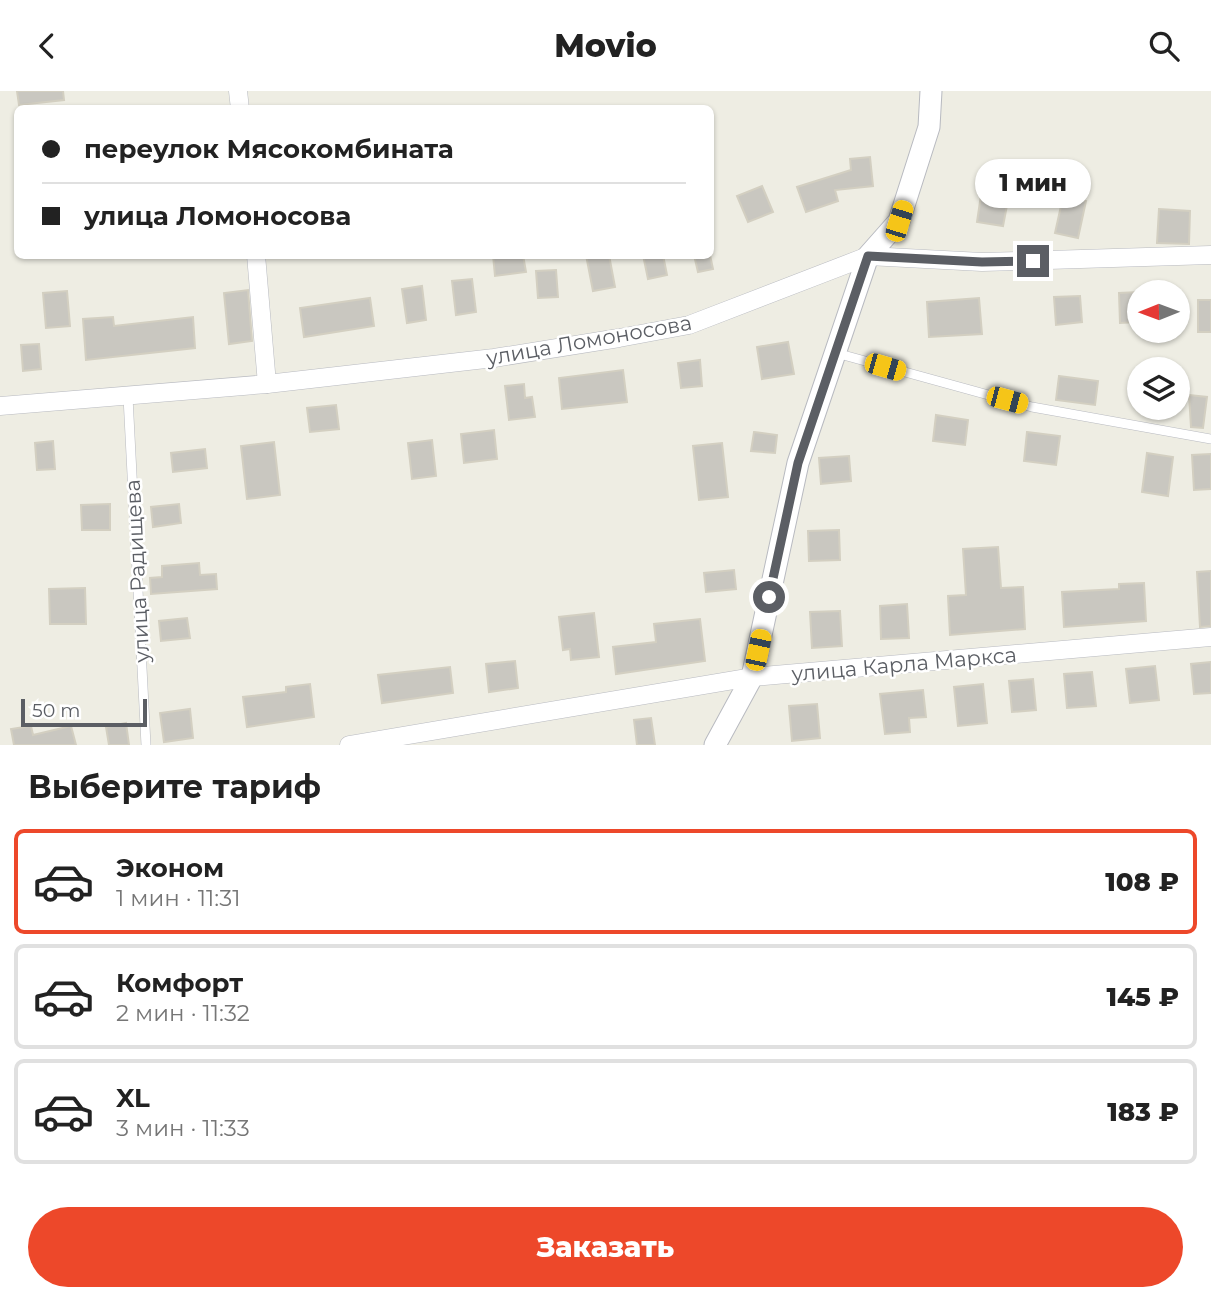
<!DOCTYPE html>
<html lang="ru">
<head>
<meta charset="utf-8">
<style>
	body { margin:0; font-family:Montserrat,sans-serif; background:#f6f6f6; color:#222; height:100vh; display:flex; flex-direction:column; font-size:26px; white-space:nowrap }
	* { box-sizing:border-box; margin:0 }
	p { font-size:23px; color:#767676 }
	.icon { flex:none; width:38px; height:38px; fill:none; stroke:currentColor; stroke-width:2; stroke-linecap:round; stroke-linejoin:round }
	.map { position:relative; height:654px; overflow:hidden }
	.details { display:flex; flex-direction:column; background:#fff; flex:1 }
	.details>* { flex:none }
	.banner { position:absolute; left:14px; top:14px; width:700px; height:154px; border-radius:10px; box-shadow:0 2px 5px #0004; display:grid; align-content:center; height:154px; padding:0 28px; background:#fff }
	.needle { width:46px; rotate:269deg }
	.tools { position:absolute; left:1127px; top:189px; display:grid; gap:14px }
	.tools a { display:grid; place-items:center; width:63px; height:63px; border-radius:50%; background:#fff; box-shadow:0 2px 5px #0004; font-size:35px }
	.scale { position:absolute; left:21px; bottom:18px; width:126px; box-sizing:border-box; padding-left:7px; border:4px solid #5b5e64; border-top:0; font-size:19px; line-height:24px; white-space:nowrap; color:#5b5e64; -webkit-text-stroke:5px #fff; paint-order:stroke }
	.end { position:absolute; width:32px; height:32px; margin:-16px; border:9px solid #5b5e64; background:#fff; box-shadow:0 0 0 4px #fff }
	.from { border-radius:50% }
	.bubble { position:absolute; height:49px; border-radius:24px; background:#fff; box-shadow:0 2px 5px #0004; font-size:23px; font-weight:800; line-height:49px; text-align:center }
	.car { position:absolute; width:21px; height:42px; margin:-21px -10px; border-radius:9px; box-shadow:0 0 5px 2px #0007; background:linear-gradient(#f5c518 24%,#345 0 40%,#f5c518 0 76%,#345 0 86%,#f5c518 0) }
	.banner b { display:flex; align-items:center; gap:24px; height:66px; font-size:26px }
	.banner b+b { border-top:2px solid #e0e0e0 }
	.banner i { width:18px; height:18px; background:#222 }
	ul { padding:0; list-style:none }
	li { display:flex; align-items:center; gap:21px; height:105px; margin:0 14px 10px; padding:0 14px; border:4px solid #e0e0e0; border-radius:10px }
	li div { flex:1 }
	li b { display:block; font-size:26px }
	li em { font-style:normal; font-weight:800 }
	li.selected { border-color:#ed482a }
	li>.icon { width:63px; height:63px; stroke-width:1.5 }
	h2 { padding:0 28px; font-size:32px; line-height:84px }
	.primary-button { display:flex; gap:14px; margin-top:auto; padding:14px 28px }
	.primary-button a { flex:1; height:80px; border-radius:42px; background:#ed482a; color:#fff; font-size:28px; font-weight:800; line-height:80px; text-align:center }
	header { display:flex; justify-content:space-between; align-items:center; height:91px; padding:0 28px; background:#fff; font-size:32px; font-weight:800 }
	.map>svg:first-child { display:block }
	.building { fill:#c9c7c0; stroke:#d3cfc1; stroke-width:2 }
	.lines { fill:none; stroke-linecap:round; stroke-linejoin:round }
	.service-casing { stroke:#b8bac0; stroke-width:10 }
	.minor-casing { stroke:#b8bac0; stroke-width:19 }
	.tertiary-casing { stroke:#b8bac0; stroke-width:23 }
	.service { stroke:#fff; stroke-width:9 }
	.minor { stroke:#fff; stroke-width:18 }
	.tertiary { stroke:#fff; stroke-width:21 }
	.route { stroke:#5b5e64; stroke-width:9 }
	.labels { text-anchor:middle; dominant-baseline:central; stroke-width:5; stroke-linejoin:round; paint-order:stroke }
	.street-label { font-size:21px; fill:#5b5e64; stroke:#fff }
</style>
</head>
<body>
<header><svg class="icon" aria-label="back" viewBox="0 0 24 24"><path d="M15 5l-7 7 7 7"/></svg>Movio<svg class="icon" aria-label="search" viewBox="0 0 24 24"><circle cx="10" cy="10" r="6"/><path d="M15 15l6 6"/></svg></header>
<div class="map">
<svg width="1211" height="654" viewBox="0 0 1211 654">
	<rect width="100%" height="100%" fill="#eeede3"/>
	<g class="building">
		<path d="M17,0H63L64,9L19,14Z"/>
		<path d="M870,66L873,95L835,99L838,110L806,121L797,96L851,79L850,68Z"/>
		<path d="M762,95L773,121L748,131L737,105Z"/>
		<path d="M981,104L1008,109L1003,135L977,131Z"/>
		<path d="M1063,106L1086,110L1078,147L1055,142Z"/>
		<path d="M1159,118L1190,120L1189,153L1157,152Z"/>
		<path d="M493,164H523L526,181L495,185Z"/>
		<path d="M586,164H609L615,196L593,200Z"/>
		<path d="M643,164H663L667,184L648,188Z"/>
		<path d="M694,164H710L713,178L698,181Z"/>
		<path d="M556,179L558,206L538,207L536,180Z"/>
		<path d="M472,188L476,221L456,224L452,190Z"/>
		<path d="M422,195L426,229L407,232L402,198Z"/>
		<path d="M248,199L252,250L229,253L224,202Z"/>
		<path d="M67,200L70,235L46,237L43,202Z"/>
		<path d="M1139,201V231L1120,232L1119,202Z"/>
		<path d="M1080,205L1082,231L1056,234L1054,206Z"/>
		<path d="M370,207L374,235L304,246L300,217Z"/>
		<path d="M979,207L982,243L929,246L927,211Z"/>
		<rect x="1198" y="209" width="13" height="32"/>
		<path d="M113,226L114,235L193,226L195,257L86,269L83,228Z"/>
		<path d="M788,251L794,283L762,288L757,256Z"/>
		<path d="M39,253L41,278L23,280L21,254Z"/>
		<path d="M700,269L702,295L681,297L678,272Z"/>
		<path d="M623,279L627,311L562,318L559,287Z"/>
		<path d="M1059,285L1098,290L1095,314L1056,309Z"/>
		<path d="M524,293L525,307L532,306L535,326L509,329L505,295Z"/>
		<path d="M1189,304L1207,306L1203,337L1191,336Z"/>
		<path d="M336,314L339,338L310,341L307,317Z"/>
		<path d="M936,324L968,329L965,354L933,350Z"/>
		<path d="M494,339L497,368L464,372L461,343Z"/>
		<path d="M754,341L777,344L775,362L751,360Z"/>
		<path d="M1027,341L1060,345L1056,374L1024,370Z"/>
		<path d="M432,349L436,385L412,388L408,352Z"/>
		<path d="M53,350L55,378L37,379L35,352Z"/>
		<path d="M274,351L280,404L247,408L241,355Z"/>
		<path d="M722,352L728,406L699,409L693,355Z"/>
		<path d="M205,358L207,377L173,381L171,362Z"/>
		<path d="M1147,362L1173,366L1168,405L1142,401Z"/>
		<path d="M1211,363V398L1194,399L1192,364Z"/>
		<path d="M849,365L851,390L821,393L819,367Z"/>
		<path d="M110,413V439H82L81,414Z"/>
		<path d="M179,413L181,432L153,436L151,416Z"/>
		<path d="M839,439L840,469L809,470L808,440Z"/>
		<path d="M998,456L1001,497L1023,496L1025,538L950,544L948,505L966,504L963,458Z"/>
		<path d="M199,472L200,484L216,483L217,498L151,503L150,487L162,486V475Z"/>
		<path d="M734,479L736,498L706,501L704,482Z"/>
		<path d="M1211,480V535L1200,536L1197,481Z"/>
		<path d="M1144,492L1146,530L1064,536L1062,501L1119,498V493Z"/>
		<path d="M85,497L86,533H50L49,498Z"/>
		<path d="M907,513L909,547L881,548L880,515Z"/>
		<path d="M840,520L842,555L812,557L810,521Z"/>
		<path d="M594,522L599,566L571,569L570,558L563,559L559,526Z"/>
		<path d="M187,527L190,547L161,550L159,530Z"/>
		<path d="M700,528L705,570L616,583L613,556L656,551L654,533Z"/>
		<path d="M515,570L518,597L489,601L486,573Z"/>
		<path d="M1211,571V602L1194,603L1191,573Z"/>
		<path d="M1155,575L1159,609L1130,612L1126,578Z"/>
		<path d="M450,576L453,602L382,612L378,584Z"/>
		<path d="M1092,581L1096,615L1067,617L1064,583Z"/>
		<path d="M1033,588L1036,619L1012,621L1009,590Z"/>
		<path d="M310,593L314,626L247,636L243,606L286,601V596Z"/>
		<path d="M983,593L987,632L958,635L954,596Z"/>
		<path d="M923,599L926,626L909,627L910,641L885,643L880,603Z"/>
		<path d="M817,613L820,647L792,650L789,615Z"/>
		<path d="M190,618L193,647L164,651L160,622Z"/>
		<path d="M651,627L655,654H637L634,629Z"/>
		<path d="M126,632L129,654H109L106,636Z"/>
		<path d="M31,635L33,644L71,635L76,654H14L11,638Z"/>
	</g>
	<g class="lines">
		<defs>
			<g id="service">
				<path d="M836,262L1032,316L1211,348"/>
				<path d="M128,306L146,654"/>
			</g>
			<g id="minor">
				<path d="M238,0L240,18"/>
				<path d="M256,164L267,293"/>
				<path d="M0,315L267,293L494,267L619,247L689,234L868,165L982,171L1211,164"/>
				<path d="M349,654L752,586L1211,546"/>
			</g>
			<path id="tertiary" d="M715,654L752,586L798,372L868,165L899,130L929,36L931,0"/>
		</defs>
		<use href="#service" class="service-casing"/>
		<use href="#minor" class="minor-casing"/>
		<use href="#tertiary" class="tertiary-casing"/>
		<use href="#service" class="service"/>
		<use href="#minor" class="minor"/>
		<use href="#tertiary" class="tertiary"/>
	</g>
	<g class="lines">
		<path class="route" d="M769,506L798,372L868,165L982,171L1033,170"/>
	</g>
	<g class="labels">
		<g class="street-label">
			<text transform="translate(589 249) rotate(-10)">улица Ломоносова</text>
			<text transform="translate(137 480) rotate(-93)">улица Радищева</text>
			<text transform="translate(904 573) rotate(-5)">улица Карла Маркса</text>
		</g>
	</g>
</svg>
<div class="tools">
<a><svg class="needle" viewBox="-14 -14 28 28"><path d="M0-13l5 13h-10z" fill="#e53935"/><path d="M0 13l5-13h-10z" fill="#767676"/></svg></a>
<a><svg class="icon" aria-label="layers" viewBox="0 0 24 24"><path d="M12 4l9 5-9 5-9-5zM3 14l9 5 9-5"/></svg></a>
</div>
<div class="scale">50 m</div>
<i class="end from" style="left:769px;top:506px"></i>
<i class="end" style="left:1033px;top:170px"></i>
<div class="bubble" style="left:975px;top:68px;width:116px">1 мин</div>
<i class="car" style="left:899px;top:130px;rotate:17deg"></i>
<i class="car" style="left:885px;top:276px;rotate:106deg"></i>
<i class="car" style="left:1007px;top:309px;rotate:105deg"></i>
<i class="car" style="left:758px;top:559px;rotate:12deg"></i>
<div class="banner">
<b><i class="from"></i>переулок Мясокомбината</b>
<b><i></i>улица Ломоносова</b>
</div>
</div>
<section class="details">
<h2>Выберите тариф</h2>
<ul>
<li class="selected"><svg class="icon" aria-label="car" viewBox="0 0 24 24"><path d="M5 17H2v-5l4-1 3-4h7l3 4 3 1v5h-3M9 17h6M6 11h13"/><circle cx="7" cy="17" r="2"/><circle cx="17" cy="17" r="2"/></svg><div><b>Эконом</b><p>1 мин · 11:31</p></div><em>108 ₽</em></li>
<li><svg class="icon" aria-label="car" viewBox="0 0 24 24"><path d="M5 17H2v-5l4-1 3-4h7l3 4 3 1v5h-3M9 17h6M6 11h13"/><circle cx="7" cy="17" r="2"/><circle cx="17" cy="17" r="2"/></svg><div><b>Комфорт</b><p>2 мин · 11:32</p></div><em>145 ₽</em></li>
<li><svg class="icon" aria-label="car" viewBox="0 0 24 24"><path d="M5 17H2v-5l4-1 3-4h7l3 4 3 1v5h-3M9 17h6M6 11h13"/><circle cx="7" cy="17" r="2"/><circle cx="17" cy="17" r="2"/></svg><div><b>XL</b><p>3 мин · 11:33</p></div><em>183 ₽</em></li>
</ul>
<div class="primary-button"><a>Заказать</a></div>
</section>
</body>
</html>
